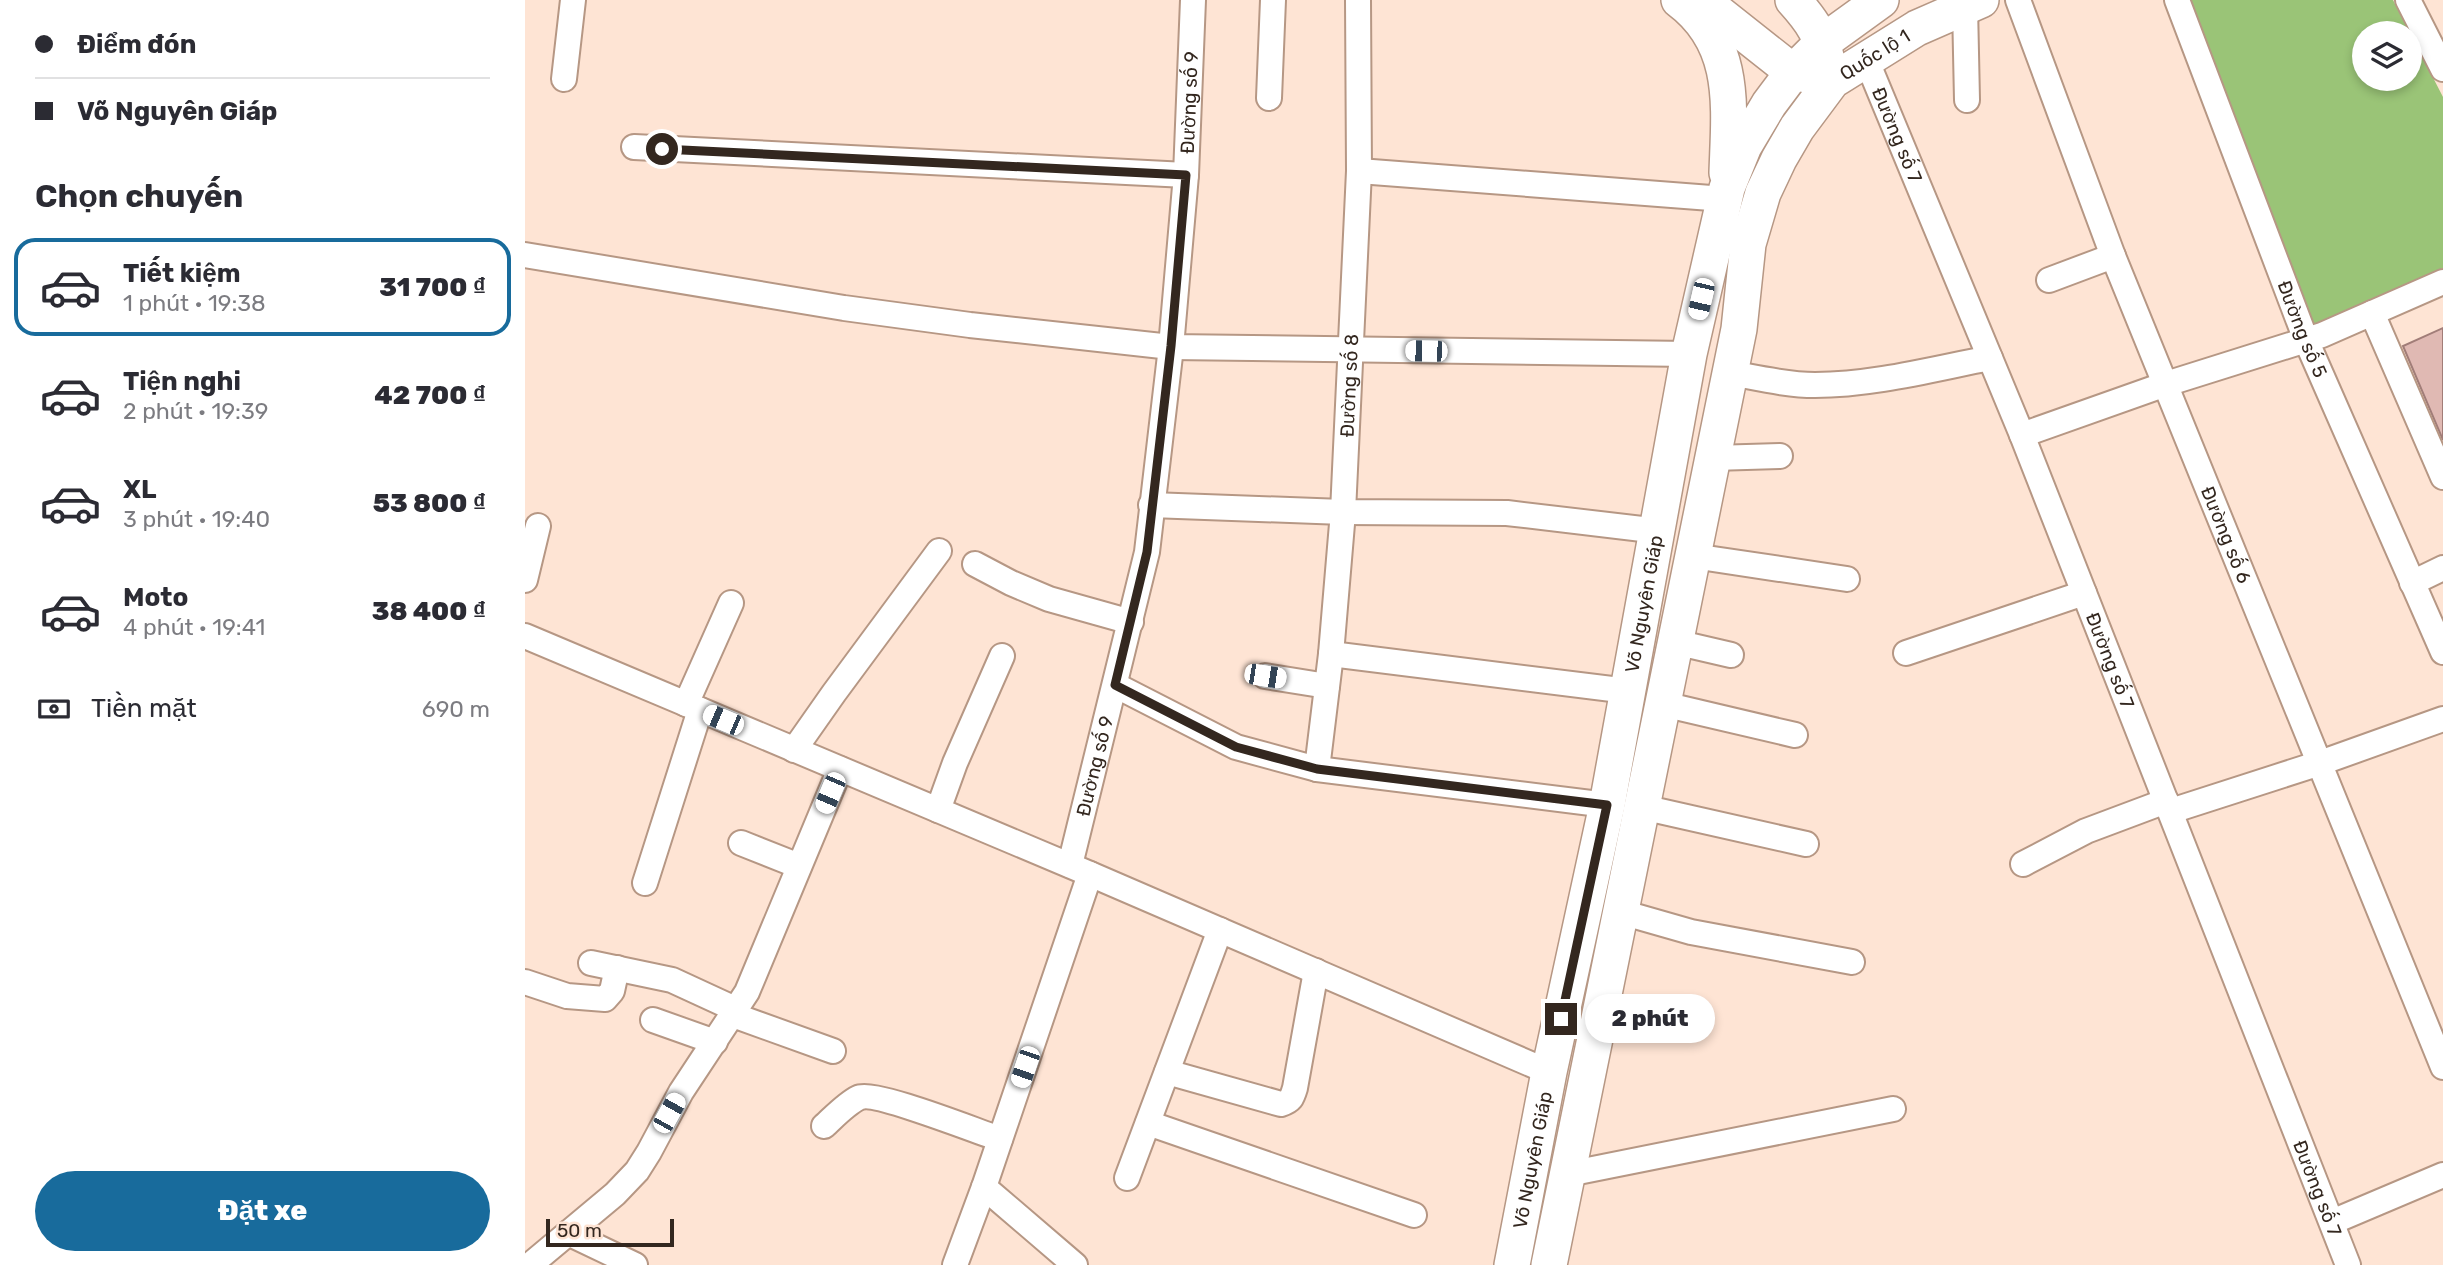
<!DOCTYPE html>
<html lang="vi">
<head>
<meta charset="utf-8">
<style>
	body { margin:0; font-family:Rubik,sans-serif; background:#f7f7f7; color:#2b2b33; height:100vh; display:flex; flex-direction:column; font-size:26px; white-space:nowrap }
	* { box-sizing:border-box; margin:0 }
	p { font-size:23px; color:#7c7c81 }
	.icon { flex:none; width:38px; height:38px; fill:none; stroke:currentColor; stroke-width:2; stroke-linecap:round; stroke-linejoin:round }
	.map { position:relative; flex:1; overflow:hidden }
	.drawer { display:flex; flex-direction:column; background:#fff; width:525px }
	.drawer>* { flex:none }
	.banner { display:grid; align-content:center; height:154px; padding:0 35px; background:#fff }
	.tools { position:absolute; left:1827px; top:21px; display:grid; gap:14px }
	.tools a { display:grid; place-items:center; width:70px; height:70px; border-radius:50%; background:#fff; box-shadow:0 4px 10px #0003; font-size:35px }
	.scale { position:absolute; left:21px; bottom:18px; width:128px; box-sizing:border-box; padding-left:7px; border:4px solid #33271f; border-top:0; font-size:19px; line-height:24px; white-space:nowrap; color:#33271f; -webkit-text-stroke:5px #fee4d4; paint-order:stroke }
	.end { position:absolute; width:32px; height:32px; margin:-16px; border:9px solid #33271f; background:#fff; box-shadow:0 0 0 4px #fff }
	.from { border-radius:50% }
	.bubble { position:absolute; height:49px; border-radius:24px; background:#fff; box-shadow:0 4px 10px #0003; font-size:23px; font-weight:800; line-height:49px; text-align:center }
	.car { position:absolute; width:21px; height:42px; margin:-21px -10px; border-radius:9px; box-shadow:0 0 5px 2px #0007; background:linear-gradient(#fff 24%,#345 0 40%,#fff 0 76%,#345 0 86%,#fff 0) }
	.banner b { display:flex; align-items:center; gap:24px; height:66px; font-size:26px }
	.banner b+b { border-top:2px solid #e1e1e2 }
	.banner i { width:18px; height:18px; background:#2b2b33 }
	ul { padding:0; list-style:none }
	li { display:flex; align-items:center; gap:21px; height:98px; margin:0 14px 10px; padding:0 21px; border:4px solid transparent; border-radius:21px }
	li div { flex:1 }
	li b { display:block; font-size:26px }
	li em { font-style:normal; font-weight:800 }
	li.active { border-color:#186b9c }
	li>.icon { width:63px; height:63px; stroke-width:1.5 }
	h2 { padding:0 35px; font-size:32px; line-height:84px }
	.pay { display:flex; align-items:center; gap:18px; height:77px; padding:0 35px; font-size:26px }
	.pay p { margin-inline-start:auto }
	.button { display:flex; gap:14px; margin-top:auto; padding:14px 35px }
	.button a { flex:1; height:80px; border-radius:42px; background:#186b9c; color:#fff; font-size:28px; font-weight:800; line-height:80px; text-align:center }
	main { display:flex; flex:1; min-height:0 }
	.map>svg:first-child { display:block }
	.forest { fill:#9ac477; fill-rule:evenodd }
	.building { fill:#e0b9b3; stroke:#a17d78; stroke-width:2 }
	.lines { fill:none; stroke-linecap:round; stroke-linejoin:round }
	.minor-casing { stroke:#b69784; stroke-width:28 }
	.highway-casing { stroke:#b69784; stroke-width:38 }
	.minor { stroke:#fff; stroke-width:24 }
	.highway { stroke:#fff; stroke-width:35 }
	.route { stroke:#33271f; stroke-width:9 }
	.labels { text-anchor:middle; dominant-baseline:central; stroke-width:5; stroke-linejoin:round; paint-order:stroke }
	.street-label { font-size:19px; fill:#33271f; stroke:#fee4d4 }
</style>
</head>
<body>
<main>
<section class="drawer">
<div class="banner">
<b><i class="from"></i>Điểm đón</b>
<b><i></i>Võ Nguyên Giáp</b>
</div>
<h2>Chọn chuyến</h2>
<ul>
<li class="active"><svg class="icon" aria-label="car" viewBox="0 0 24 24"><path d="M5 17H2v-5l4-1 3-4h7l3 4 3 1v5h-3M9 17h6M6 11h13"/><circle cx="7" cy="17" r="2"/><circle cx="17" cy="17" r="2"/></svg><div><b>Tiết kiệm</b><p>1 phút · 19:38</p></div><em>31 700 ₫</em></li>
<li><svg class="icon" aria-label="car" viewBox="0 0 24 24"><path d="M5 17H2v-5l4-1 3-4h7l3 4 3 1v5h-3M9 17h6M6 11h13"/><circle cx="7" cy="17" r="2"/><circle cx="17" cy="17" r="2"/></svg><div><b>Tiện nghi</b><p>2 phút · 19:39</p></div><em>42 700 ₫</em></li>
<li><svg class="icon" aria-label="car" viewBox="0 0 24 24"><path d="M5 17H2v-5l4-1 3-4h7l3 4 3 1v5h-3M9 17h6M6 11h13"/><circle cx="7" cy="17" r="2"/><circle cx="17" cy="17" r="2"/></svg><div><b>XL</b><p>3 phút · 19:40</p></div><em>53 800 ₫</em></li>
<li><svg class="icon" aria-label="car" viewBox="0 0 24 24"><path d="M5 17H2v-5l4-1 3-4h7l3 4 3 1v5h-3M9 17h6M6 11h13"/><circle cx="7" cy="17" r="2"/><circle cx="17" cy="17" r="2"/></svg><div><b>Moto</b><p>4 phút · 19:41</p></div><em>38 400 ₫</em></li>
</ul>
<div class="pay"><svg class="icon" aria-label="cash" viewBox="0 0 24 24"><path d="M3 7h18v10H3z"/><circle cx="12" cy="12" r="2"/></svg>Tiền mặt<p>690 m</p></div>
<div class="button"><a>Đặt xe</a></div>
</section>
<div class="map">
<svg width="1918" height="1265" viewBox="0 0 1918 1265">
	<rect width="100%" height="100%" fill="#fee4d4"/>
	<path class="forest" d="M1659,0H1868L1918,97V268L1784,328ZM1839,33H1885V79H1839Z"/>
	<path class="building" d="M1918,328V440L1878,346Z"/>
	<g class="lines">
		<defs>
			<g id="minor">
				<path id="s1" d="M1493,0L1588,256L1918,1067"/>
				<path id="s2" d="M1652,0L1781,340L1918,652"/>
				<path d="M1883,0L1918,69"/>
				<path d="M1440,6L1442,100"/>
				<path id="s3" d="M1341,59L1497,435L1823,1265"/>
				<path d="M39,79L48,0"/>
				<path d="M744,98L748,0"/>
				<path d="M109,147L661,175"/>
				<path d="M834,171L1199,199"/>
				<path d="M0,255L319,308L445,325L646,347L1164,354"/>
				<path d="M1524,280L1588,256"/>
				<path d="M1847,313L1918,477"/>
				<path d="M1205,373C1233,378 1262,385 1290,385C1348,385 1408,369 1465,358"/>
				<path d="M1497,435L1641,384L1797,335L1918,282"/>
				<path d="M1188,458L1255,456"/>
				<path d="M626,505L818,512L982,513L1134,531"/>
				<path d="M1168,556L1322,579"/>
				<path d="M450,564L486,583L524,599L606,622"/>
				<path d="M0,580L13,526"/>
				<path d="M1887,583L1918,568"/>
				<path d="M0,636L565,874L1024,1072"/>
				<path d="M1150,642L1206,655"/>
				<path d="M1381,653L1559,593"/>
				<path d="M806,654L1103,691"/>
				<path d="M740,676L802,686"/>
				<path d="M590,685L711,747L792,769L1082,805"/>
				<path d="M161,704L206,603"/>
				<path d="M1138,704L1270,735"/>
				<path d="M269,750L309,693L414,551"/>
				<path id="s4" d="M792,769L806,654L818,512L834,171L833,0"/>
				<path d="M1117,807L1281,844"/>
				<path d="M413,810L430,763L477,656"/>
				<path d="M1646,811L1795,763L1918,719"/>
				<path d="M216,843L274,866"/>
				<path d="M1498,864L1561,831L1641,801"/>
				<path id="s5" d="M545,865L622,552L646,347L661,175L668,0"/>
				<path d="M120,883L175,710"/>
				<path d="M1096,912L1166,932L1327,962"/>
				<path d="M66,963L147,980L212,1010"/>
				<path d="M0,982L42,996L80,999L87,991L92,968"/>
				<path d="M208,1015L308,1051"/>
				<path d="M128,1020L190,1042"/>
				<path d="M642,1072L756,1104C766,1101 767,1098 770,1088L791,971"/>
				<path d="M623,1123L889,1215"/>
				<path d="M299,1126C309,1117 321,1104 333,1098C349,1090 453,1132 475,1139"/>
				<path d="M1043,1174L1368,1109"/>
				<path d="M602,1178L695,930"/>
				<path d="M459,1187L550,1265"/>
				<path d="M1807,1222L1918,1175"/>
				<path d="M43,1233L110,1265"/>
				<path d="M5,1265L90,1194L112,1171L124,1152L156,1092L222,992L315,769"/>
				<path d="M430,1265L459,1187L565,874"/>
			</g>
			<g id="highway">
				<path d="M1154,0C1213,44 1204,108 1202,173"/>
				<path d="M1177,0L1268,72L1290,77"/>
				<path d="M1268,0C1288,22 1296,35 1303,64"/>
				<path id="s6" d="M987,1265L1024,1072L1082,805L1164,354L1202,188L1219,146L1244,104L1268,72L1298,42L1356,0"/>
				<path id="s7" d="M1024,1265L1214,329L1223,244L1238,193L1254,159L1272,128L1307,81L1392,28L1456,0"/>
			</g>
		</defs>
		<use href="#minor" class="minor-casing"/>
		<use href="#highway" class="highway-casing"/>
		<use href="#minor" class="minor"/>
		<use href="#highway" class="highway"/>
	</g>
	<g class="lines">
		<path class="route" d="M137,149L661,175L646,346L622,552L590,685L711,747L792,769L1082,805L1036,1019"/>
	</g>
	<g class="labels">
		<g class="street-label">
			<text stroke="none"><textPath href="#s7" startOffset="1276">Quốc lộ 1</textPath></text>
			<text stroke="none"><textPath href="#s5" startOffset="774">Đường số 9</textPath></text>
			<text stroke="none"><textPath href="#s3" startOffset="82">Đường số 7</textPath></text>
			<text stroke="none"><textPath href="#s2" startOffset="352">Đường số 5</textPath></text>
			<text stroke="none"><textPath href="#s4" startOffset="385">Đường số 8</textPath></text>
			<text stroke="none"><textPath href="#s1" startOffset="574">Đường số 6</textPath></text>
			<text stroke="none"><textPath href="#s6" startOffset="674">Võ Nguyên Giáp</textPath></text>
			<text stroke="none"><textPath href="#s3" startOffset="649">Đường số 7</textPath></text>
			<text stroke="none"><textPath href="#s5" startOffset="102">Đường số 9</textPath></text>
			<text stroke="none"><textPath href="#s6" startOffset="107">Võ Nguyên Giáp</textPath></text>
			<text stroke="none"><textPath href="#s3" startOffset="1216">Đường số 7</textPath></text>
		</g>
	</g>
</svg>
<div class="tools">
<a><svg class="icon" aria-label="layers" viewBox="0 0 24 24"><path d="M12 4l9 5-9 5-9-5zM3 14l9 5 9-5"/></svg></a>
</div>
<div class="scale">50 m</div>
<i class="end from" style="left:137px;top:149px"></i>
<i class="end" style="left:1036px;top:1019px"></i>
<div class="bubble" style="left:1060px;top:994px;width:130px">2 phút</div>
<i class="car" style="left:1176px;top:299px;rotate:193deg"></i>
<i class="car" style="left:901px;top:351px;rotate:271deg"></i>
<i class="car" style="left:740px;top:676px;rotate:99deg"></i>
<i class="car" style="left:198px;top:720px;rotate:293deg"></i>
<i class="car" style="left:305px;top:793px;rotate:203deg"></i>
<i class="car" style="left:500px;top:1067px;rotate:199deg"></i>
<i class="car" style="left:144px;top:1113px;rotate:29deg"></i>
</div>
</main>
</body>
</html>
